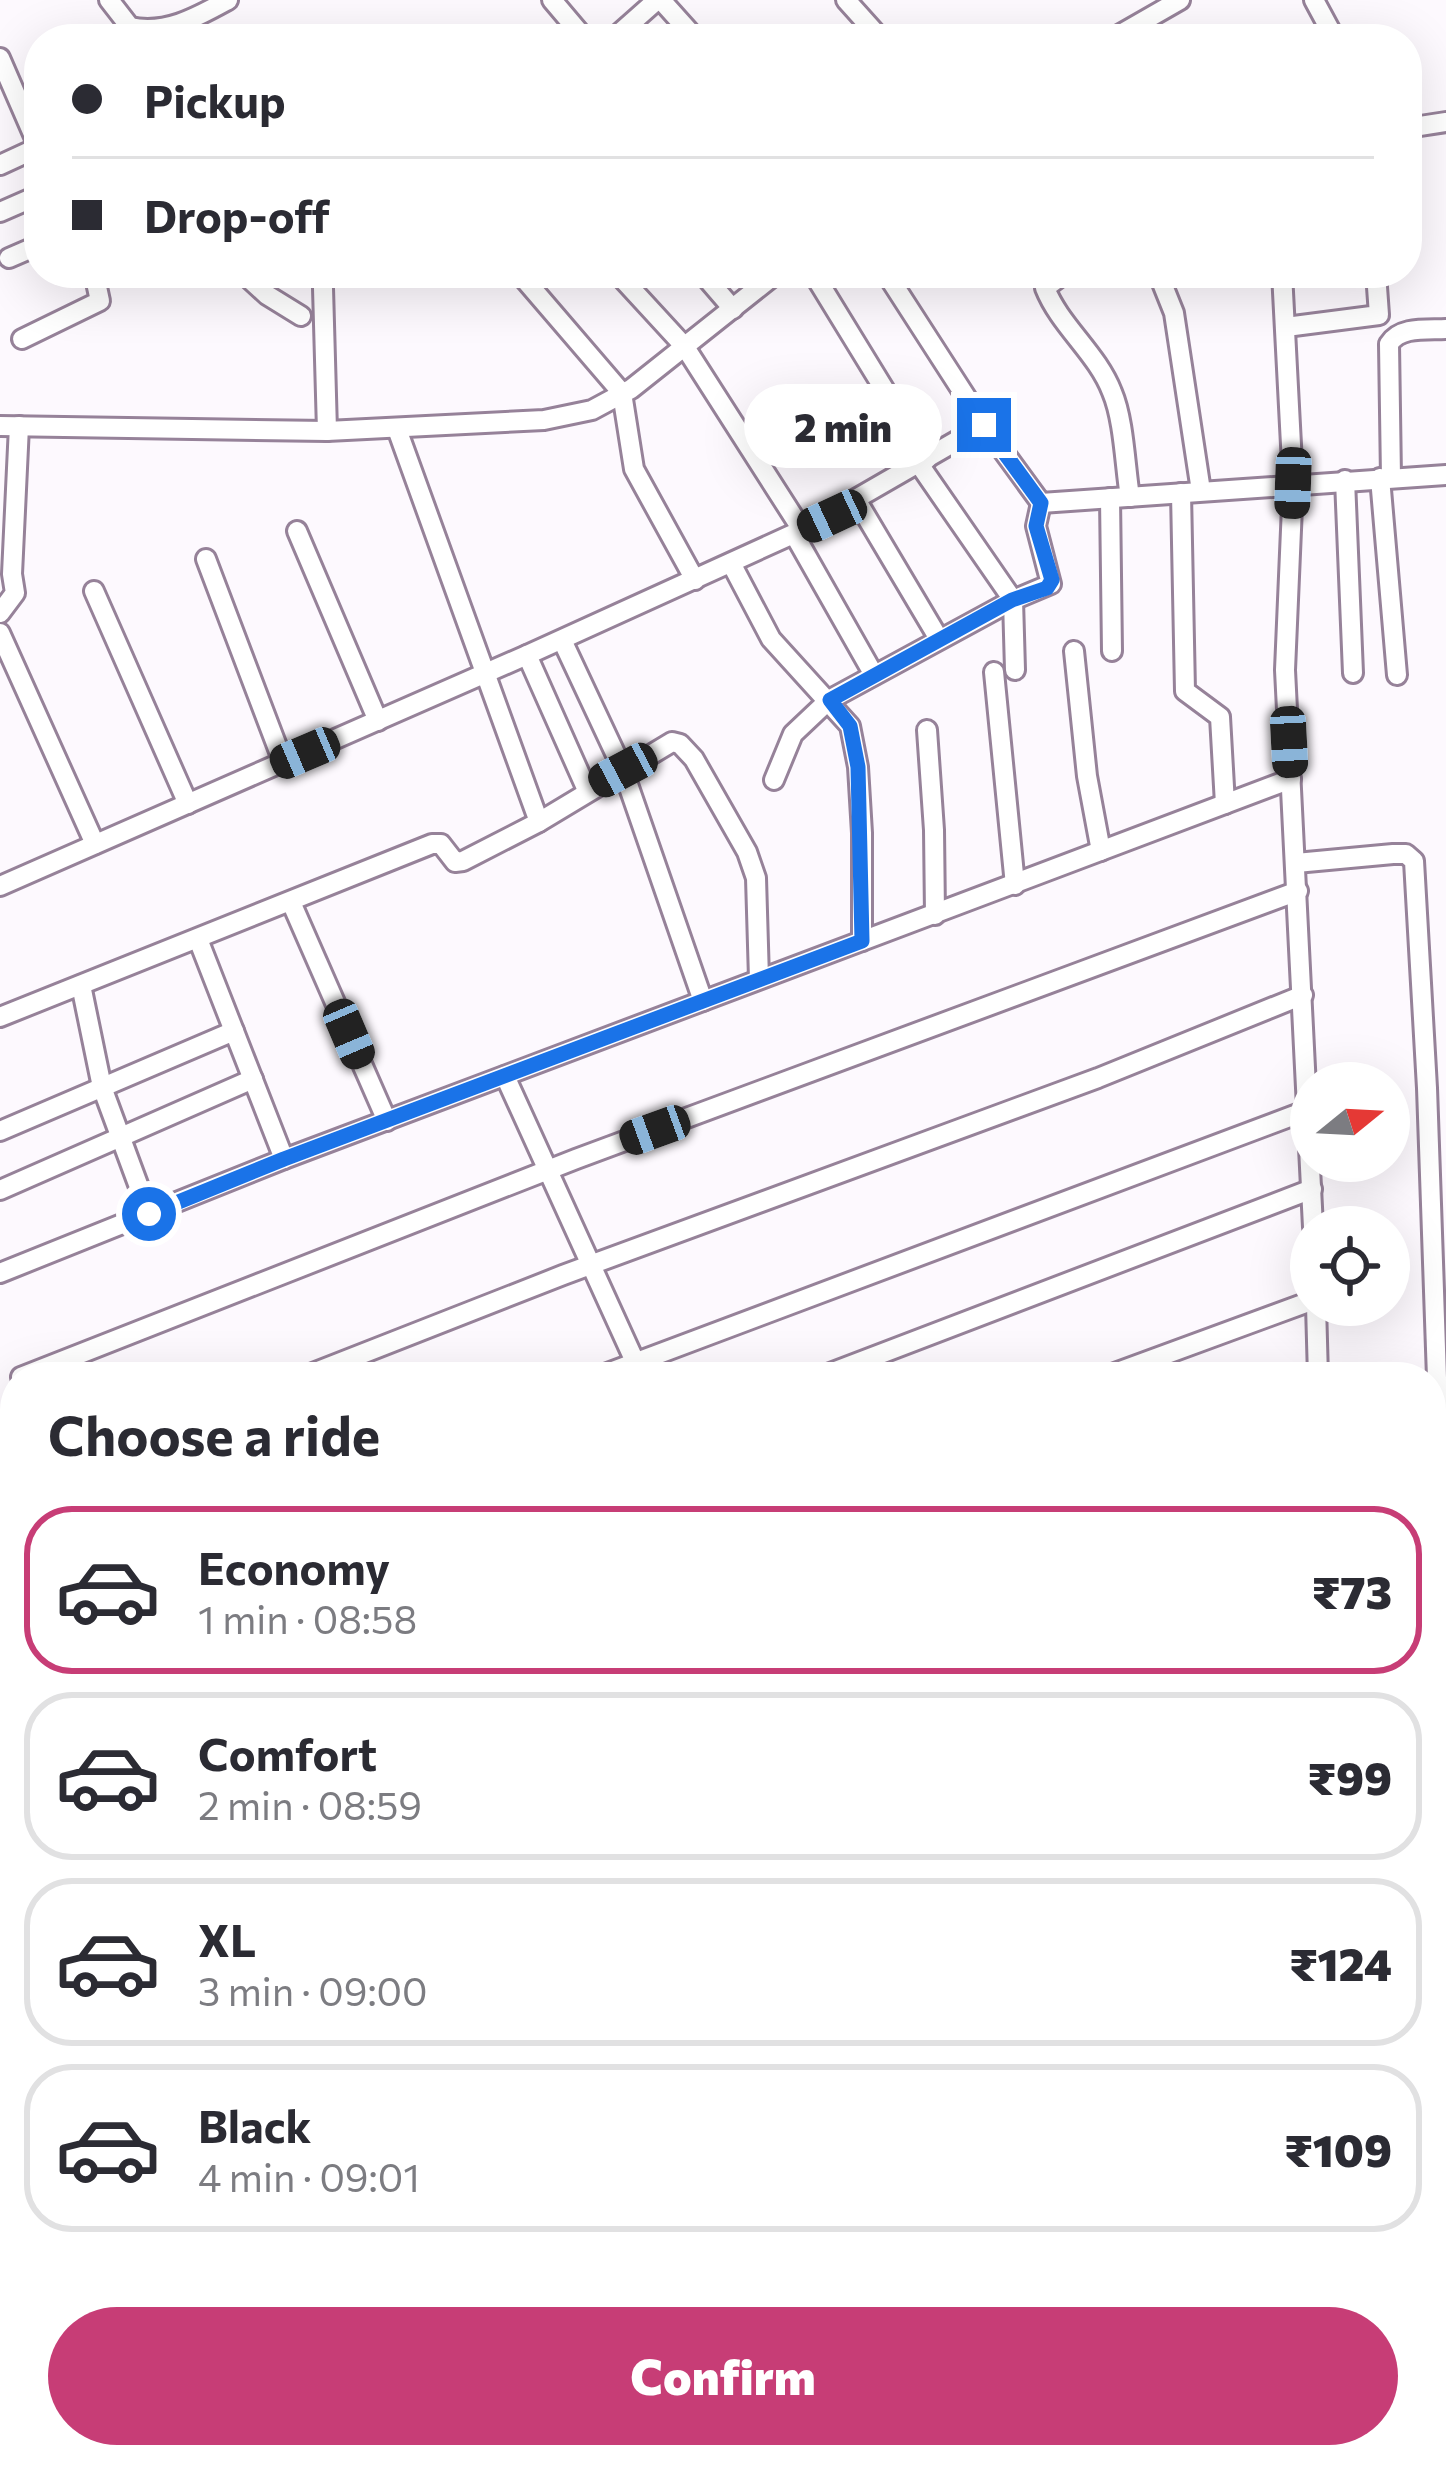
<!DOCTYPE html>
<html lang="en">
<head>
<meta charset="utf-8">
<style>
	body { margin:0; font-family:Commissioner,sans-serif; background:#f7f7f7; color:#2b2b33; height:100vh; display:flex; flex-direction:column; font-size:45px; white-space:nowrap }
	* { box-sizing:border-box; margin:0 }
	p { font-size:39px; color:#7c7c81 }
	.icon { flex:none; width:66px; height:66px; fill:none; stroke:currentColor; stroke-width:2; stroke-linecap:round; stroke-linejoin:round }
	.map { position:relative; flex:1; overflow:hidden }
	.details { position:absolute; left:0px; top:1362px; width:1446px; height:1107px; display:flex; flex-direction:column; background:#fff; border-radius:48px 48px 0 0; box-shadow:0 12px 48px #0002 }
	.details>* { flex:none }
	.guide { position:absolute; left:24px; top:24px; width:1398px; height:264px; border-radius:48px; box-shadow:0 12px 48px #0002; display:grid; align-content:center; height:264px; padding:0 48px; background:#fff }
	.needle { width:78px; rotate:72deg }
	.tools { position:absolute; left:1290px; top:1062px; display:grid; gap:24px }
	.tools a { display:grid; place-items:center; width:120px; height:120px; border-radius:50%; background:#fff; box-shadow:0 12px 48px #0002; font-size:60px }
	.end { position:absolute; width:54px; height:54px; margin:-27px; border:15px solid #1a73e8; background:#fff; box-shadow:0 0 0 6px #fff }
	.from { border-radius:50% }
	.bubble { position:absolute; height:84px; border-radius:42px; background:#fff; box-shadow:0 12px 48px #0002; font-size:39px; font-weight:800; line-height:84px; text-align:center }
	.car { position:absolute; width:36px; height:72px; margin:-36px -18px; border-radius:15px; box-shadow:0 0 9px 3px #0007; background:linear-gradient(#222 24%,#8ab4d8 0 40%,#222 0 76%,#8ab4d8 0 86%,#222 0) }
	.guide b { display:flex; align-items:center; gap:42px; height:114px; font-size:45px }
	.guide b+b { border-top:3px solid #e1e1e2 }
	.guide i { width:30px; height:30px; background:#2b2b33 }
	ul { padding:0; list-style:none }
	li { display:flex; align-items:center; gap:36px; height:168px; margin:0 24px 18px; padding:0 24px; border:6px solid #e1e1e2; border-radius:48px }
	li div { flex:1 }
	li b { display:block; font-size:45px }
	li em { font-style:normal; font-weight:800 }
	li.active { border-color:#c73d76 }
	li>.icon { width:108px; height:108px; stroke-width:1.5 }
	h2 { padding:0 48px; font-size:54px; line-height:144px }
	.cta { display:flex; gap:24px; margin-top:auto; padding:24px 48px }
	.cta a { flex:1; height:138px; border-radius:72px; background:#c73d76; color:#fff; font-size:48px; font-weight:800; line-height:138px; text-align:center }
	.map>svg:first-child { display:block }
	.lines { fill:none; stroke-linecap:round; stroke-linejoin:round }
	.street-casing { stroke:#968299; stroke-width:24 }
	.secondary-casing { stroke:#968299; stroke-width:33 }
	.street { stroke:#fff; stroke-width:18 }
	.secondary { stroke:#fff; stroke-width:27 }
	.route { stroke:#1a73e8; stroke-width:15 }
</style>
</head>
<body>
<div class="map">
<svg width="1446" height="2468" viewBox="0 0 1446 2468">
	<rect width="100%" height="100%" fill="#fdf9fe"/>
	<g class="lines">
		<defs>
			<g id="street">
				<path d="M109,0L130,27C166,35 197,17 228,0"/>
				<path d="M552,0L585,39"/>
				<path d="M661,0L696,39"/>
				<path d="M846,0L881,39"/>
				<path d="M1314,0L1335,39"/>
				<path d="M613,39L657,0"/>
				<path d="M1112,39L1180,0"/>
				<path d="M0,58L39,148"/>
				<path d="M1407,128L1446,122"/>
				<path d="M0,165L39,147"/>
				<path d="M0,212L39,195"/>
				<path d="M9,258L39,245"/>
				<path d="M243,273L267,295L301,316"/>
				<path d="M519,273L622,393L634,469L695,580"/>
				<path d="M617,273L685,347L802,530"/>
				<path d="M702,273L733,309"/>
				<path d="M813,273L927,459"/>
				<path d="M886,273L984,425L1041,503L1446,475"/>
				<path d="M1065,273L1045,288C1060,326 1097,353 1112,392C1124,420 1125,466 1130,497"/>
				<path d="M1158,273L1174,313L1201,491"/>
				<path d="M1282,273L1293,483L1285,670L1313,1227"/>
				<path d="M323,288L327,431"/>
				<path d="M1286,327L1379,315L1376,273"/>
				<path d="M22,339L100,301L94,273"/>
				<path d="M0,426L327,431L544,420L592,410L631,389L777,273"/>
				<path d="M919,464L1013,600L1015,670"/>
				<path d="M1380,478L1397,675"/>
				<path d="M1391,478L1389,344C1400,326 1427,330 1446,329"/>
				<path d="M1345,480L1353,673"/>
				<path d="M1181,493L1185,691L1220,717L1225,804"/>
				<path d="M1110,498L1112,651"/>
				<path d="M857,501L939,639"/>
				<path d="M297,531L378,721"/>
				<path d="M794,534L874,675"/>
				<path d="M206,559L283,762"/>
				<path d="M731,563L771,639L850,726L858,767L862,833V941"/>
				<path d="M94,591L188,804"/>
				<path d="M0,613L15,593L12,574L19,426"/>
				<path d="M0,633L95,844"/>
				<path d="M562,640L623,770L703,1001"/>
				<path d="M1074,651L1087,776L1101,851"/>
				<path d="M527,655L587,790"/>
				<path d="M994,672L1015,885"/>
				<path d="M927,730L934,830L935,915"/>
				<path d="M774,780L793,734L829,700L1013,600L1051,584L1036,526L1041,503"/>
				<path d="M539,822L672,742L680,744L694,759L747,852L756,878L759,979"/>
				<path d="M1296,863L1393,854H1406L1414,861L1427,1088L1446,1639"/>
				<path d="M0,886L527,655L802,530L984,425"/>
				<path d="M291,902L387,1121"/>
				<path d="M198,939L284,1159"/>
				<path d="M81,985L102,1087L149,1214"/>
				<path d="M0,1017L432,844H441L455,862L463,861L539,822L397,429"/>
				<path d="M505,1076L642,1377"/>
				<path d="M0,1131L234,1031"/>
				<path d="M0,1190L253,1079"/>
				<path d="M0,1273L284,1159L1291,779"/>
				<path d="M1316,1305L1318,1377"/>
				<path d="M21,1377L576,1159L1298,891"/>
				<path d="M303,1377L563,1275L1098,1078L1303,995"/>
				<path d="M597,1377L1308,1110"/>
				<path d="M820,1377L1312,1189"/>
				<path d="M1104,1377L1311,1301"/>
				<path d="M0,1496L15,1490"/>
				<path d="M0,1608L15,1602"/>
				<path d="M0,1690L15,1684"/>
				<path d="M1431,1898L1446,1922"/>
				<path d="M0,1941L15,1981"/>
				<path d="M0,2048L15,2043"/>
				<path d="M0,2169L15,2164"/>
				<path d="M0,2230L15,2225"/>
				<path d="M0,2261L15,2255"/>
				<path d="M0,2327L15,2321"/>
				<path d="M0,2396L15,2391"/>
				<path d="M81,2454L86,2468"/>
				<path d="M194,2454L199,2468"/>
				<path d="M440,2454L445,2468"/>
				<path d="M1379,2454L1380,2468"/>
				<path d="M0,2466L27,2454"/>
				<path d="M495,2468L523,2454"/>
				<path d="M1151,2468L1159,2454"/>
			</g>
			<g id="secondary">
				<path d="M1431,2043L1446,2034"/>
				<path d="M689,2468L714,2454"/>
			</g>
		</defs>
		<use href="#street" class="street-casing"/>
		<use href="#secondary" class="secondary-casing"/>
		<use href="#street" class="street"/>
		<use href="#secondary" class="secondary"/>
	</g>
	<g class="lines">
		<path class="route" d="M149,1214L284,1159L862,941L858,767L850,726L830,700L1012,600L1047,588L1052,580L1036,526L1041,503L984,425"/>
	</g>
</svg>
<div class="tools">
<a><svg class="needle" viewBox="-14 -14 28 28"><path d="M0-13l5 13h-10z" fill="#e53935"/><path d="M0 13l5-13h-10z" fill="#7c7c81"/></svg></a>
<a><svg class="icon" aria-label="locate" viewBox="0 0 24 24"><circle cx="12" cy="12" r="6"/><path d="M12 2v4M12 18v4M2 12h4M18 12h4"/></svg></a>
</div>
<i class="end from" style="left:149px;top:1214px"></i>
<i class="end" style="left:984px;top:425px"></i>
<div class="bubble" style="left:744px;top:384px;width:198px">2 min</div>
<i class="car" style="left:1293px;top:483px;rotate:182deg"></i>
<i class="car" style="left:832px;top:516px;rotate:245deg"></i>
<i class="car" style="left:1289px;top:742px;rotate:177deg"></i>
<i class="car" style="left:305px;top:753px;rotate:247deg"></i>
<i class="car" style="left:623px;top:770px;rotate:242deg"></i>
<i class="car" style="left:349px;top:1034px;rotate:157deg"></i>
<i class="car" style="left:655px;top:1130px;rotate:250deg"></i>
<div class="guide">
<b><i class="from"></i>Pickup</b>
<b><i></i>Drop-off</b>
</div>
<section class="details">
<h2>Choose a ride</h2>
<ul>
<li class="active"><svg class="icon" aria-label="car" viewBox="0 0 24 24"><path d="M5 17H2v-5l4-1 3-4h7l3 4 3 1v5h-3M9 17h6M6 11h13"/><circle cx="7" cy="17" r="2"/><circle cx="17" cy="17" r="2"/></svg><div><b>Economy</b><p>1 min · 08:58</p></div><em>₹73</em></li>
<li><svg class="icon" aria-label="car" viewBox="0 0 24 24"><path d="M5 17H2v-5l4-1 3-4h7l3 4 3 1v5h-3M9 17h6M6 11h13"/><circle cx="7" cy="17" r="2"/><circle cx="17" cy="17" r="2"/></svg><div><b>Comfort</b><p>2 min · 08:59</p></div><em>₹99</em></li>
<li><svg class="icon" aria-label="car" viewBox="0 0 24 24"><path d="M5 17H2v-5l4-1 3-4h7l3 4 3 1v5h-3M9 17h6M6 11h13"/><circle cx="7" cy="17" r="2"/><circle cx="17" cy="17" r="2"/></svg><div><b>XL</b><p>3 min · 09:00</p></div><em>₹124</em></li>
<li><svg class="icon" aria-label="car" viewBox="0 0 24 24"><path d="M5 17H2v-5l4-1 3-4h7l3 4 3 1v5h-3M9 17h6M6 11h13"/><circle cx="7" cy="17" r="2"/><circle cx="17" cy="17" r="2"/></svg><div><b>Black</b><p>4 min · 09:01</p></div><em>₹109</em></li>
</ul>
<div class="cta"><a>Confirm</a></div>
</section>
</div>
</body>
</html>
